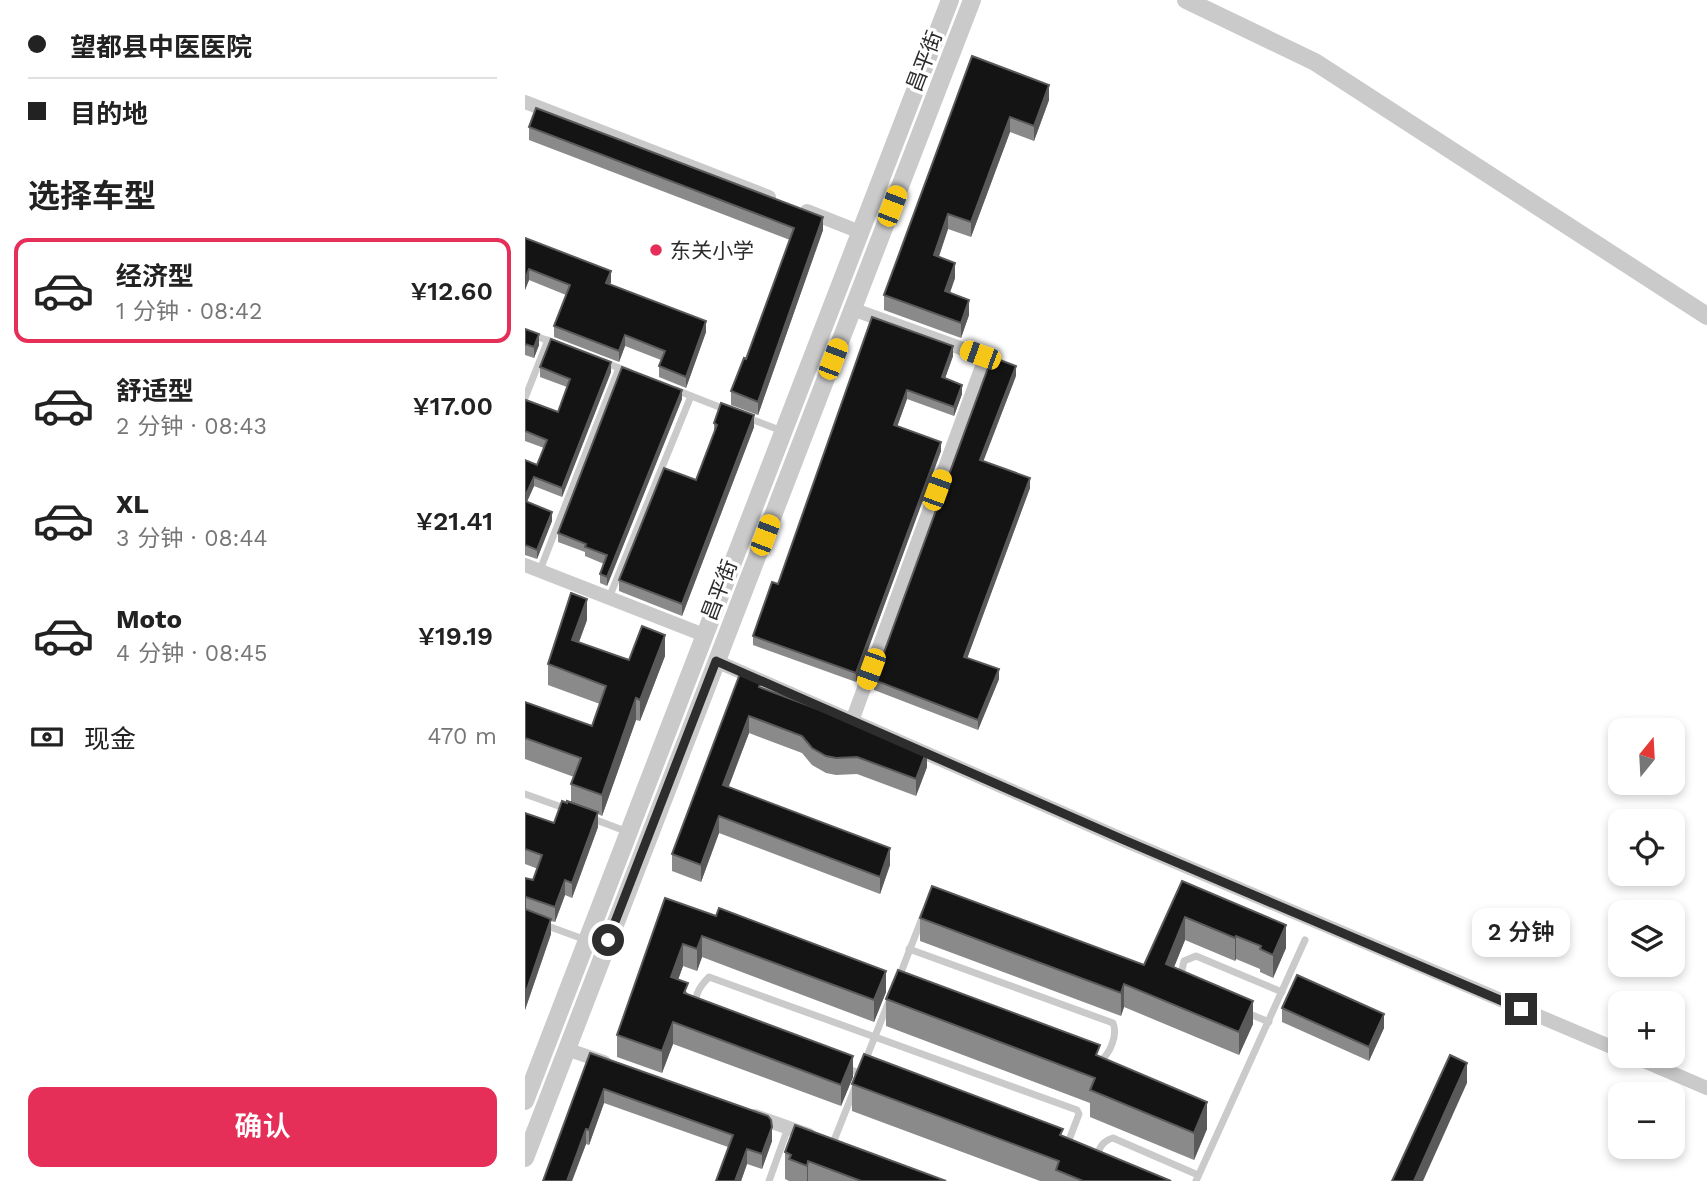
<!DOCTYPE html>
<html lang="zh">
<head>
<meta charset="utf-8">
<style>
	body { margin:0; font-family:"Work Sans","Noto Sans SC",sans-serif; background:#f2f2f2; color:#222; height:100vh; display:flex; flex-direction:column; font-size:26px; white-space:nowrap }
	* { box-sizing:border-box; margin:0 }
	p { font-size:23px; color:#767676 }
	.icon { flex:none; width:38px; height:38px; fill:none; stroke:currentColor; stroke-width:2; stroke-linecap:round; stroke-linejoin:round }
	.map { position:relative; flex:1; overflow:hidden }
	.panel { display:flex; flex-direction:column; background:#fff; width:525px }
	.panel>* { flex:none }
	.banner { display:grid; align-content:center; height:154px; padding:0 28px; background:#fff }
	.needle { width:46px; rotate:18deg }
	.tools { position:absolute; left:1083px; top:718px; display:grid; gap:14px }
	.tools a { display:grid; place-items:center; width:77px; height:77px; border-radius:14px; background:#fff; box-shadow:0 4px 10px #0003; font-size:35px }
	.end { position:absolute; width:32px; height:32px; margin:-16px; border:9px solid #2d2d2d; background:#fff; box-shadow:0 0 0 4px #fff }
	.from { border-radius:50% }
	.bubble { position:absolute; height:49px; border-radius:14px; background:#fff; box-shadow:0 4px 10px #0003; font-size:23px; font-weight:600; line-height:49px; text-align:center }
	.car { position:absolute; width:21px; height:42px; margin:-21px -10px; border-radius:9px; box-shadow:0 0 5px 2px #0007; background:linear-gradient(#f5c518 24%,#345 0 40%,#f5c518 0 76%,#345 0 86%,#f5c518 0) }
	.banner b { display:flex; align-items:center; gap:24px; height:66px; font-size:26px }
	.banner b+b { border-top:2px solid #e0e0e0 }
	.banner i { width:18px; height:18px; background:#222 }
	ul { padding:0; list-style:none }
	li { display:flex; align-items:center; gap:21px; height:105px; margin:0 14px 10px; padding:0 14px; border:4px solid transparent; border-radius:14px }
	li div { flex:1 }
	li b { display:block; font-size:26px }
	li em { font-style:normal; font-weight:600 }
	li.current { border-color:#e52e58 }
	li>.icon { width:63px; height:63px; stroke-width:1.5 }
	h2 { padding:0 28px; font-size:32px; line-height:84px }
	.pay { display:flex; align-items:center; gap:18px; height:77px; padding:0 28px; font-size:26px }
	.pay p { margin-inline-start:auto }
	.primary-button { display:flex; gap:14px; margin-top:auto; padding:14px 28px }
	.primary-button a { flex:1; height:80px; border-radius:14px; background:#e52e58; color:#fff; font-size:28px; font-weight:600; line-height:80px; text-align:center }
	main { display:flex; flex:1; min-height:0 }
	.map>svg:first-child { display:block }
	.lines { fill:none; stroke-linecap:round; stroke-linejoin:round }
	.service { stroke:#cacaca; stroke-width:7 }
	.minor { stroke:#cacaca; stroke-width:14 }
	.tertiary { stroke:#cacaca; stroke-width:18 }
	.wall { fill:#8a8a8a }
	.shaded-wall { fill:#5a5a5a }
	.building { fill:#141414; stroke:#5a5a5a; stroke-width:2 }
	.route { stroke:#2d2d2d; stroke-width:9 }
	.poi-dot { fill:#e52e58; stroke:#fff; stroke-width:2.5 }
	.labels { text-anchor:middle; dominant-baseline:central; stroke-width:7; stroke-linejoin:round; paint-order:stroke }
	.street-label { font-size:21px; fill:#2d2d2d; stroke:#fff }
	.poi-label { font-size:21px; fill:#2d2d2d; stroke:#fff; text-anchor:start }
</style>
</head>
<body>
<main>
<section class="panel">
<div class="banner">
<b><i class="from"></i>望都县中医医院</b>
<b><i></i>目的地</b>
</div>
<h2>选择车型</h2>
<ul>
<li class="current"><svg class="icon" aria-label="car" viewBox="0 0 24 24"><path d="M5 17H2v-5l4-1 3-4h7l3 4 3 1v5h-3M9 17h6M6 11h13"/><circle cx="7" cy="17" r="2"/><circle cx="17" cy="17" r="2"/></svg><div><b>经济型</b><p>1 分钟 · 08:42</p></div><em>¥12.60</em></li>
<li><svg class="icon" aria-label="car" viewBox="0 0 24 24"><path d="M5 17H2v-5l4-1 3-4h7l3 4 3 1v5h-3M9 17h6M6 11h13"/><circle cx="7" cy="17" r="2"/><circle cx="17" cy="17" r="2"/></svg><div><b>舒适型</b><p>2 分钟 · 08:43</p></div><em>¥17.00</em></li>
<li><svg class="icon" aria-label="car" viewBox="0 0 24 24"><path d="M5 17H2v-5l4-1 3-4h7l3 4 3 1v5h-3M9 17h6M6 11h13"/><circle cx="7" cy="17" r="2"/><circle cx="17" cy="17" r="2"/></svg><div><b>XL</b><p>3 分钟 · 08:44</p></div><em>¥21.41</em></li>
<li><svg class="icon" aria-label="car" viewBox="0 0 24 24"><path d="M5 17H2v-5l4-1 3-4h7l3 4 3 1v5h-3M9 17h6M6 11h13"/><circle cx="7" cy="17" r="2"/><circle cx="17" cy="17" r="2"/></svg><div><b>Moto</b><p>4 分钟 · 08:45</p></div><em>¥19.19</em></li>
</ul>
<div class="pay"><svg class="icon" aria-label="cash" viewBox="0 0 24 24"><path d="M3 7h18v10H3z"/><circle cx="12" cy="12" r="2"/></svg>现金<p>470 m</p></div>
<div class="primary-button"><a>确认</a></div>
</section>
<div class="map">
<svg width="1182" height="1181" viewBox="0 0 1182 1181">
	<rect width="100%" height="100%" fill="#fff"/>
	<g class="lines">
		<g class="service">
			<path d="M0,332L32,344"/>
			<path d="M79,362L104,372"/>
			<path d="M151,390L202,410"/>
			<path d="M0,398L23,340"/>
			<path d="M223,418L257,431"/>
			<path d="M15,570L94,368"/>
			<path d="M84,598L166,396"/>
			<path d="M0,794L42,809"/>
			<path d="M66,818L103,832"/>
			<path d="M20,925L61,940"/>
			<path d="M384,949L588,1023C593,1035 585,1054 575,1061L570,1060"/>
			<path d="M184,977L552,1110L554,1114L542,1145L537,1147L173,1014C167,999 173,988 184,977Z"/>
			<path d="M655,979L659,961L671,956L757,992"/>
			<path d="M373,980L399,913"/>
			<path d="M720,1012L744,1022"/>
			<path d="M339,1064L364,1001"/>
			<path d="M308,1143L331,1085"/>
			<path d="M573,1158C573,1147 578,1141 588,1138L673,1175"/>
			<path d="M244,1181L263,1128"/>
			<path d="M671,1181L780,940"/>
		</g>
		<g class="minor">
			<path d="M0,102L244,197"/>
			<path d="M282,211L335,232"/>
			<path d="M327,309L455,355L459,361L327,721"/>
			<path d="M0,565L179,635"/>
			<path d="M191,661L599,840L1096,1051"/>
			<path d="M41,1049L79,1062"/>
			<path d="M1105,1055L1182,1088"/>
			<path d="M230,1116L284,1135"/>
		</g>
		<g class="tertiary">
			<path d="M661,0L790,62L1182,316"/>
			<path d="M0,1101L425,0"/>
			<path d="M0,1158L447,0"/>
		</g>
	</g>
	<g class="wall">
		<path d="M447,56L524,100L509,141L485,132L446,237L423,229L414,257L430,278L425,293L444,315L436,338L359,310V295Z"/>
		<path d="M4,127L298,230L233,415L206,405V391L221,359L265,240L4,140Z"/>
		<path d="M0,238L86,282L85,285L181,332L161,388L134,377V366L136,360L100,346L94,362L29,337V326L41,295L4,280L0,290Z"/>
		<path d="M347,317L428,356L420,378L437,394L429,416L382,399L372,427L416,451L331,682L228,645V636L253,584Z"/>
		<path d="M0,329L14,345L9,358L0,355Z"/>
		<path d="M15,367L86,372L37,497L9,486L2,502L27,521L12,559L0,555V460L12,465L19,448L0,441V402L33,412L42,387L15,377Z"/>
		<path d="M491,376L458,461L505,488L442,658L474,679L453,730L349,690V680Z"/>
		<path d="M157,399L82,586L75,583V574L79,564L60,556V552L33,542V533Z"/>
		<path d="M189,423L229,427L157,616L94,591V580L171,480L189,434Z"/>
		<path d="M62,620L54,642L104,660L140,656L115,721L111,720L77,816L73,814V827L47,898L40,895L30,922L26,921V934L0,1010V878L8,880L13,869L0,864V813L29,823L46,802V784L49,777L0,759V702L67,726L75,704L23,685V664Z"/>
		<path d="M237,688L402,767L391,796L332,774L311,775L301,773L287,765L277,753L224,733L203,787L365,865L355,894L194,833L176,882L147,871V854Z"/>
		<path d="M657,881L761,948L748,978L735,972V969L711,959L710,961L660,940L649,967L728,1024L714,1055L599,1007L596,1016L395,941V918L619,965Z"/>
		<path d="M140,898L361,992L349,1022L177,957L172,971L158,966L153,980L163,994L328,1077L316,1106L148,1044L137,1073L92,1057V1035Z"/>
		<path d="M361,999L575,1057L682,1129L669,1160L565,1117V1103L361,1026Z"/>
		<path d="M757,1008L859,1028L844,1061L757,1022Z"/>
		<path d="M65,1053L247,1141L237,1169L222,1164L216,1181H191L203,1147L79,1103L64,1145L61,1144L47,1181Z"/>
		<path d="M327,1084L538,1136L646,1181H515L327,1111Z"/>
		<path d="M260,1152L421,1181H264L260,1179Z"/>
	</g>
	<g class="shaded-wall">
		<path d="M524,85V100L509,141V126Z"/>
		<path d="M485,117V132L446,237V222Z"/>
		<path d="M423,214V229L409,270V255Z"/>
		<path d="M298,217V230L233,415V402Z"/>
		<path d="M430,263V278L420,306V291Z"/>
		<path d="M4,269V280L0,290V280Z"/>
		<path d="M86,271V282L81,294V283Z"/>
		<path d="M444,300V315L436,338V323Z"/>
		<path d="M181,321V332L161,388V377Z"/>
		<path d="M14,334V345L9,358V347Z"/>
		<path d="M100,335V346L94,362V351Z"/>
		<path d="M428,346V356L417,387V377Z"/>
		<path d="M86,362V372L37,497V488Z"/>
		<path d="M491,366V376L455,470V460Z"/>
		<path d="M437,385V394L429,416V407Z"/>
		<path d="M157,390V399L82,586V577Z"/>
		<path d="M382,390V399L369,435V425Z"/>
		<path d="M229,415V427L157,616V604Z"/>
		<path d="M416,442V451L331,682V673Z"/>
		<path d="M9,477V486L0,506V497Z"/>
		<path d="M505,478V488L439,667V657Z"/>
		<path d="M27,512V521L12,559V550Z"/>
		<path d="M62,599V620L47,661V640Z"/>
		<path d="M140,635V656L115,721V700Z"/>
		<path d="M474,669V679L453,730V720Z"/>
		<path d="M111,698V720L77,816V795Z"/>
		<path d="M224,716V733L198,802V785Z"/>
		<path d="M402,750V767L391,796V779Z"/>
		<path d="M73,812V827L47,898V883Z"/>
		<path d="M194,816V833L176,882V865Z"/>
		<path d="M365,848V865L355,894V877Z"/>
		<path d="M40,880V895L30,922V907Z"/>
		<path d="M0,897H1V912L0,913Z"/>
		<path d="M660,917V940L641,987V964Z"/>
		<path d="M26,919V934L0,1010V995Z"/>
		<path d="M761,925V948L748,978V955Z"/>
		<path d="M177,936V957L172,971V949Z"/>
		<path d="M711,936V959L710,961V938Z"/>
		<path d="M158,944V966L146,999V977Z"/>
		<path d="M361,971V992L349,1022V1000Z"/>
		<path d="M599,984V1007L596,1016V993Z"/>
		<path d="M728,1001V1024L714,1055V1032Z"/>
		<path d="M859,1014V1028L844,1061V1047Z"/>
		<path d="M148,1022V1044L137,1073V1051Z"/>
		<path d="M328,1056V1077L316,1106V1085Z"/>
		<path d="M942,1063V1083L898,1181H889Z"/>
		<path d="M79,1089V1103L64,1145V1130Z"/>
		<path d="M682,1102V1129L669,1160V1133Z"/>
		<path d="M247,1127V1141L237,1169V1154Z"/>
		<path d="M61,1129V1144L47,1181H42Z"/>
		<path d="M222,1149V1164L216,1181H210Z"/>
		<path d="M283,1161V1181H282V1166Z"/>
	</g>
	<g class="building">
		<path d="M447,56L524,85L509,126L485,117L446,222L423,214L409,255L430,263L420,291L444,300L436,323L359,295Z"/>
		<path d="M11,108L298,217L233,402L206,391L219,358L221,359L269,228L4,127Z"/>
		<path d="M0,238L86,271L81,283L181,321L161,377L134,366L140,351L100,335L94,351L29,326L45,285L4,269L0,280Z"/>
		<path d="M347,317L428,346L417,377L437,385L429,407L382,390L369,425L416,442L331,673L228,636L247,582L253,584Z"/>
		<path d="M0,329L14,334L9,347L0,344Z"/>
		<path d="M26,339L86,362L37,488L9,477L0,497V460L12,465L22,440L0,431V402L1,400L33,412L45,379L15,367Z"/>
		<path d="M467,357L491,366L455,460L505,478L439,657L474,669L453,720L349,680Z"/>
		<path d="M97,367L157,390L82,577L75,574L82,555L60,547L61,544L33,533Z"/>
		<path d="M196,403L229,415L157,604L94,580L139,468L171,480L192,425L189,423Z"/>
		<path d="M0,501L27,512L12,550L0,545Z"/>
		<path d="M46,593L62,599L47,640L104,660L117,626L140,635L115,700L111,698L77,795L46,784L56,758L0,738V702L67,726L81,686L23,664Z"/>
		<path d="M216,671L237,679L234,687L402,750L391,779L332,757L311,758L301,756L287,748L277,736L224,716L198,785L365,848L355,877L194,816L176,865L147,854Z"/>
		<path d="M37,801L42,803V801L73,812L47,883L40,880L30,907L1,897H0V878L8,880L17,855L0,849V813L29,823Z"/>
		<path d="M657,881L761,925L748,955L735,949L736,946L711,936L710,938L660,917L641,964L728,1001L714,1032L599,984L596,993L395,918L407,886L619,965Z"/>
		<path d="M140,898L191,916L194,908L361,971L349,1000L177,936L172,949L158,944L146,977L163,983L159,993L328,1056L316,1085L148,1022L137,1051L92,1035Z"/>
		<path d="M0,909L26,919L0,995Z"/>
		<path d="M373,970L575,1045L571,1055L682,1102L669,1133L565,1090L570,1078L361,999Z"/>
		<path d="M772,975L859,1014L844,1047L757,1008Z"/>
		<path d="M65,1053L243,1116L246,1120L247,1127L237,1154L222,1149L210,1181H191L208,1135L79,1089L64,1130L61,1129L42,1181H18Z"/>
		<path d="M339,1054L538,1129L535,1135L646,1181H558L531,1170L534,1161L327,1084Z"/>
		<path d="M925,1055L942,1063L889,1181H867Z"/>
		<path d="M270,1125L421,1181H336L283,1161L282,1166L264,1159L266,1155L260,1152Z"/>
	</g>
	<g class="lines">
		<path class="route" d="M83,940L191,661L599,840L996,1009"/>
	</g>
	<circle class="poi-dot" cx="131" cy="250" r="7"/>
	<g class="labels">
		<g class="street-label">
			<text transform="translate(399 61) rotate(-69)">昌平街</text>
			<text transform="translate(194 590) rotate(-69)">昌平街</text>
		</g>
		<g class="poi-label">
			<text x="145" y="250">东关小学</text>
		</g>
	</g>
</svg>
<div class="tools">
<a><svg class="needle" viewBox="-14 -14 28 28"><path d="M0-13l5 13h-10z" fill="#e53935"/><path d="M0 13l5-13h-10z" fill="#767676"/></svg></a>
<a><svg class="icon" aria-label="locate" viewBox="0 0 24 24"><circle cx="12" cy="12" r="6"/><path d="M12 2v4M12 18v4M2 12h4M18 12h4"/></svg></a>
<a><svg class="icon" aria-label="layers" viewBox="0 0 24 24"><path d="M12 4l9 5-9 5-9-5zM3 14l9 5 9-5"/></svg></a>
<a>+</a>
<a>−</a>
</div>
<i class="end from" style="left:83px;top:940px"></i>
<i class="end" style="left:996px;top:1009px"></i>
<div class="bubble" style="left:947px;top:908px;width:98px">2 分钟</div>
<i class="car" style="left:367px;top:206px;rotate:21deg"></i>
<i class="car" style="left:455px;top:355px;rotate:290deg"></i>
<i class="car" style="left:308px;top:359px;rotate:21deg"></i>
<i class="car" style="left:412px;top:490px;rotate:20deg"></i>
<i class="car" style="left:240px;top:535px;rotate:21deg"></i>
<i class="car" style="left:346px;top:669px;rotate:200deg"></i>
</div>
</main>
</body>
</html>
